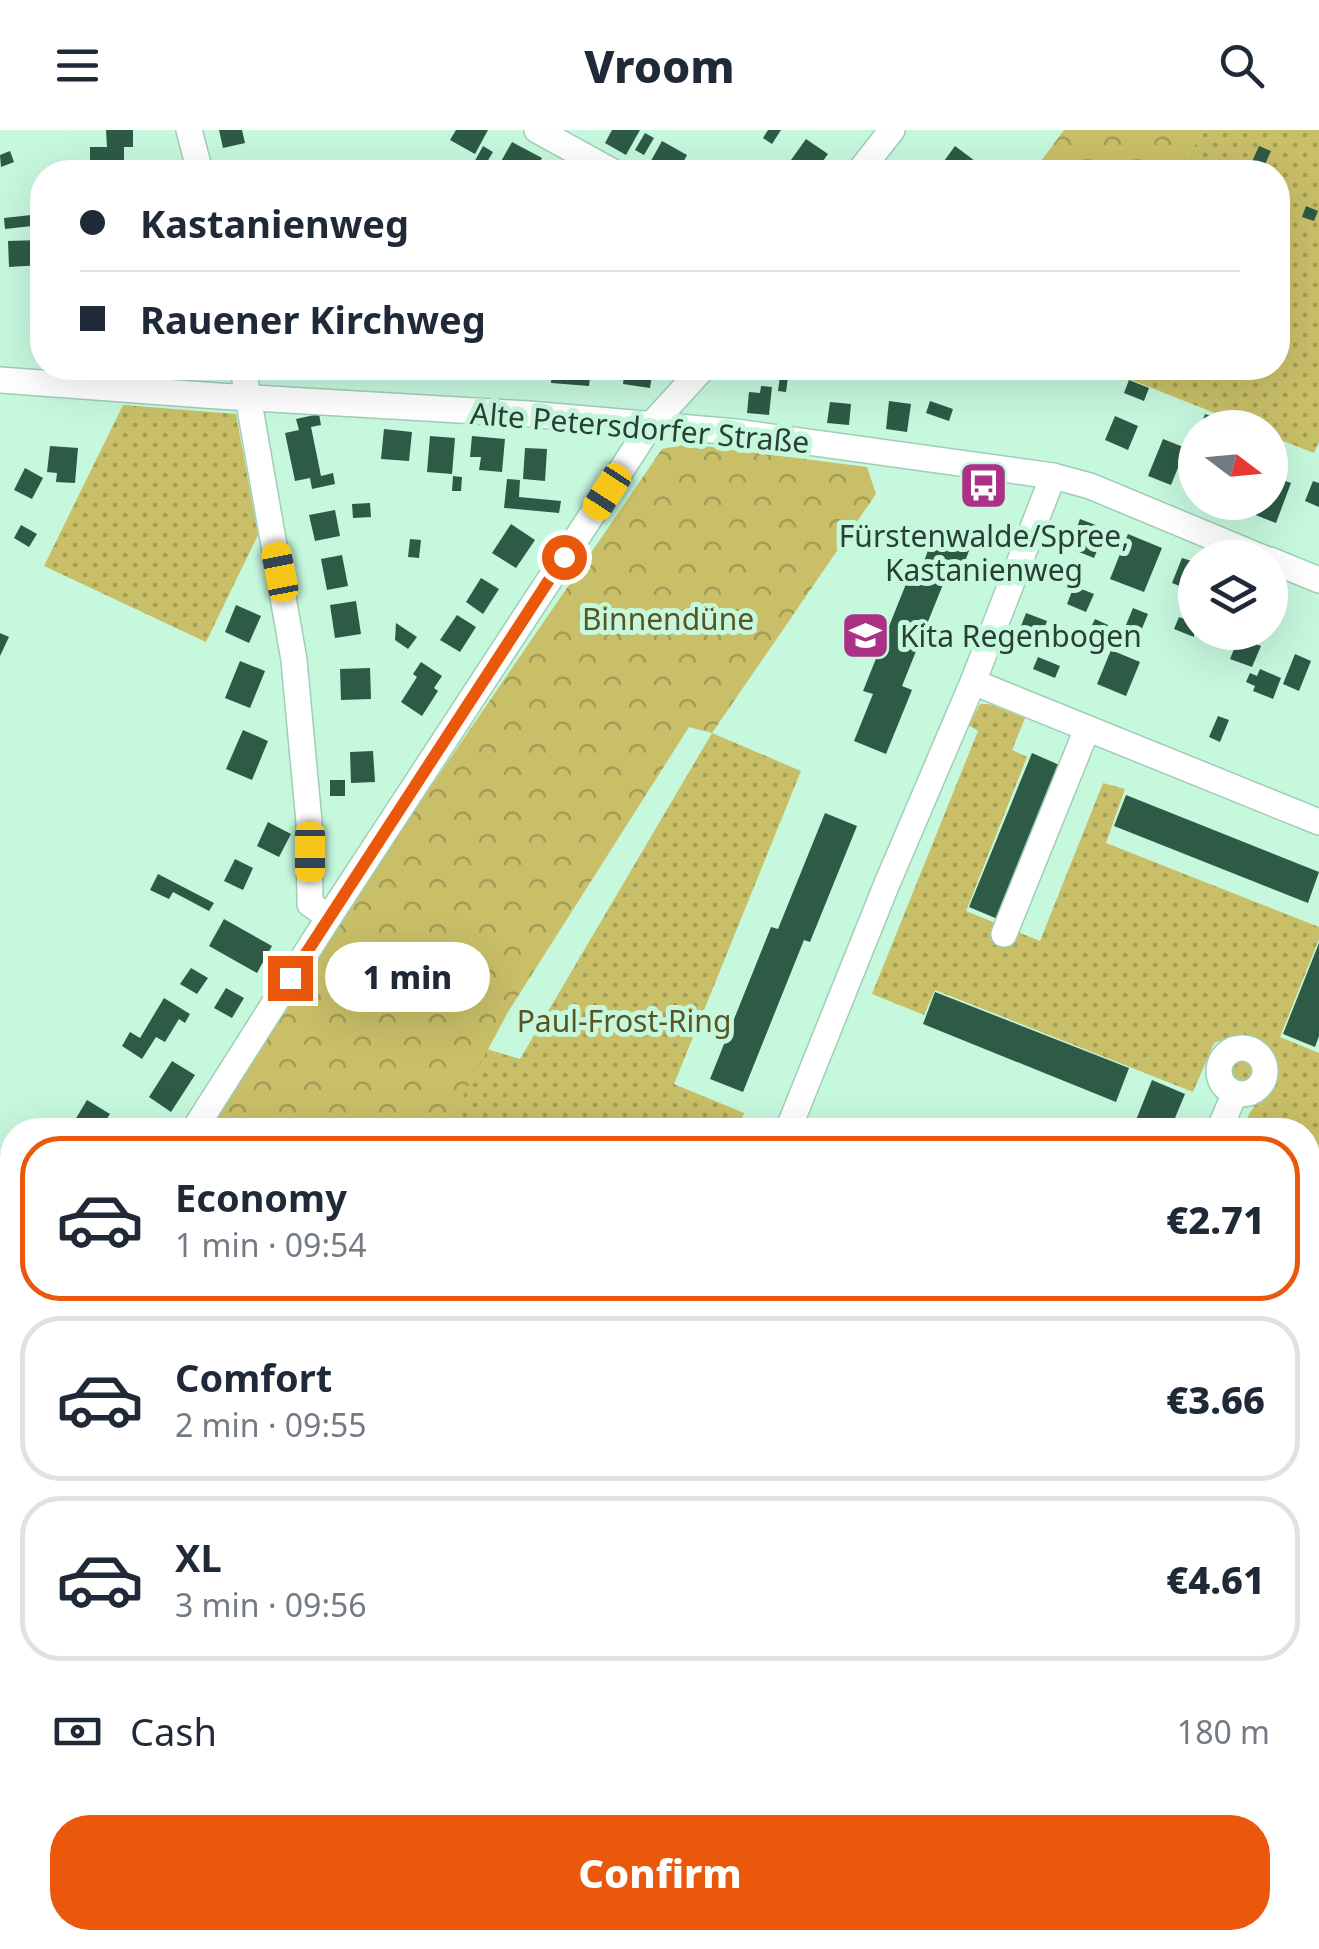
<!DOCTYPE html>
<html lang="en">
<head>
<meta charset="utf-8">
<style>
	body { margin:0; font-family:"Noto Sans",sans-serif; background:#f6f6f7; color:#1f2937; height:100vh; display:flex; flex-direction:column; font-size:38px; white-space:nowrap }
	* { box-sizing:border-box; margin:0 }
	p { font-size:32px; color:#747a83 }
	.icon { flex:none; width:55px; height:55px; fill:none; stroke:currentColor; stroke-width:2; stroke-linecap:round; stroke-linejoin:round }
	.map { position:relative; flex:1; overflow:hidden }
	.side { position:absolute; left:0px; top:988px; width:1320px; height:832px; display:flex; flex-direction:column; background:#fff; border-radius:40px 40px 0 0; box-shadow:0 10px 40px #0002 }
	.side>* { flex:none }
	.guide { position:absolute; left:30px; top:30px; width:1260px; height:220px; border-radius:40px; box-shadow:0 10px 40px #0002; display:grid; align-content:center; height:220px; padding:0 50px; background:#fff }
	.needle { width:65px; rotate:106deg }
	.fabs { position:absolute; left:1178px; top:280px; display:grid; gap:20px }
	.fabs a { display:grid; place-items:center; width:110px; height:110px; border-radius:50%; background:#fff; box-shadow:0 10px 40px #0002; font-size:50px }
	.end { position:absolute; width:45px; height:45px; margin:-22px; border:12px solid #ea580c; background:#fff; box-shadow:0 0 0 5px #fff }
	.from { border-radius:50% }
	.bubble { position:absolute; height:70px; border-radius:35px; background:#fff; box-shadow:0 10px 40px #0002; font-size:32px; font-weight:800; line-height:70px; text-align:center }
	.car { position:absolute; width:30px; height:60px; margin:-30px -15px; border-radius:12px; box-shadow:0 0 8px 2px #0007; background:linear-gradient(#f5c518 24%,#345 0 40%,#f5c518 0 76%,#345 0 86%,#f5c518 0) }
	.guide b { display:flex; align-items:center; gap:35px; height:95px; font-size:38px }
	.guide b+b { border-top:2px solid #e0e1e3 }
	.guide i { width:25px; height:25px; background:#1f2937 }
	ul { padding:18px 0 0; list-style:none }
	li { display:flex; align-items:center; gap:30px; height:165px; margin:0 20px 15px; padding:0 30px; border:5px solid #e0e1e3; border-radius:40px }
	li div { flex:1 }
	li b { display:block; font-size:38px }
	li em { font-style:normal; font-weight:800 }
	li.active { border-color:#ea580c }
	li>.icon { width:90px; height:90px; stroke-width:1.5 }
	.pay { display:flex; align-items:center; gap:25px; height:110px; padding:0 50px; font-size:38px }
	.pay p { margin-inline-start:auto }
	.primary-button { display:flex; gap:20px; margin-top:auto; padding:20px 50px }
	.primary-button a { flex:1; height:115px; border-radius:40px; background:#ea580c; color:#fff; font-size:40px; font-weight:800; line-height:115px; text-align:center }
	header { display:flex; justify-content:space-between; align-items:center; height:130px; padding:0 50px; background:#fff; font-size:45px; font-weight:800 }
	.map>svg:first-child { display:block }
	.green { fill:url(#green-dots) }
	.forest { fill:url(#forest-crowns) }
	.building { fill:#2d5b46 }
	.lines { fill:none; stroke-linecap:round; stroke-linejoin:round }
	.minor-casing { stroke:#9ecfb6; stroke-width:28 }
	.minor { stroke:#fff; stroke-width:25 }
	.route { stroke:#ea580c; stroke-width:12 }
	.labels { text-anchor:middle; dominant-baseline:central; stroke-width:10; stroke-linejoin:round; paint-order:stroke }
	.street-label { font-size:30px; fill:#2a3f35; stroke:#c6f8de }
	.poi-label { font-size:30px; fill:#2a3f35; stroke:#c6f8de }
	.park-label { font-size:30px; fill:#5a5424; stroke:#c6f8de }
</style>
</head>
<body>
<header><svg class="icon" aria-label="menu" viewBox="0 0 24 24"><path d="M4 6h16M4 12h16M4 18h16"/></svg>Vroom<svg class="icon" aria-label="search" viewBox="0 0 24 24"><circle cx="10" cy="10" r="6"/><path d="M15 15l6 6"/></svg></header>
<div class="map">
<svg width="1319" height="1819" viewBox="0 0 1319 1819">
	<defs>
		<pattern id="green-dots" width="8" height="8" patternUnits="userSpaceOnUse" patternTransform="scale(2.5)"><rect width="8" height="8" fill="#c9bf68"/><path d="M2 2h.1M6 6h.1" fill="none" stroke="#a39d56" stroke-width="1.8" stroke-linecap="round"/></pattern>
		<pattern id="forest-crowns" width="20" height="18" patternUnits="userSpaceOnUse" patternTransform="scale(2.5)"><rect width="20" height="18" fill="#c9bf68"/><path d="M2 6a3 3 0 1 1 6 0M12 15a3 3 0 1 1 6 0" fill="none" stroke="#a39d56"/></pattern>
	</defs>
	<rect width="100%" height="100%" fill="#c6f8de"/>
	<g class="green">
		<path d="M1206,0H1319V312L1314,323L1270,306V298L1250,297L1109,241L1110,238H1278V42H1176Z"/>
		<path d="M123,275L236,284L258,405L206,512L44,436Z"/>
		<path d="M980,574H989L1025,588L1012,620L1027,627L966,781L1040,811L1103,653L1125,659L1106,713L1319,797V809L1280,907L1319,923V1147L1308,1143V1000H1243L1249,984L1273,949L1271,932L1261,912L1239,905L1214,913L1193,962L935,860L924,885L872,864L978,601L969,595Z"/>
		<path d="M712,603L801,641L674,954L744,983L737,1000H445L487,919L520,929Z"/>
		<circle cx="1242" cy="940" r="16"/>
		<path d="M1308,1266L1319,1271V1334L1308,1329Z"/>
		<path d="M936,1808H1075L1080,1811L1079,1819H929Z"/>
	</g>
	<g class="forest">
		<path d="M1064,0H1206L1176,42H1033Z"/>
		<path d="M688,314L867,337L876,364L712,603L689,597L508,882L445,1000H209L360,760L662,319Z"/>
		<path d="M0,1367L12,1374V1494L2,1513L12,1519V1662L0,1654Z"/>
	</g>
	<g class="building">
		<path d="M106,0H133V17H124V33H90V17H107Z"/>
		<path d="M219,0H242L245,13L223,18Z"/>
		<path d="M456,0H488L475,24L450,10Z"/>
		<path d="M612,0H640L626,25L605,13Z"/>
		<path d="M768,0H781L772,14L763,8Z"/>
		<path d="M645,3L654,8L644,25L635,20Z"/>
		<path d="M806,9L828,24L815,42L806,40L804,42H798L794,40L798,35L791,30Z"/>
		<path d="M662,11L687,25L678,42H655L647,38Z"/>
		<path d="M512,12L542,28L534,42H495Z"/>
		<path d="M483,16L493,22L481,42H478L471,38Z"/>
		<path d="M955,16L983,37L986,34L998,42H945L939,38Z"/>
		<path d="M1259,16L1271,21L1263,39L1251,34Z"/>
		<path d="M10,21L14,32L1,37L0,25Z"/>
		<path d="M1306,76L1318,81L1314,91L1302,87Z"/>
		<path d="M31,85L32,96L5,99L4,88Z"/>
		<path d="M41,110L42,135L9,137L8,111Z"/>
		<path d="M552,238H591L589,256L551,253Z"/>
		<path d="M625,238H653L650,258L623,254Z"/>
		<path d="M780,246L788,247L786,262L778,261Z"/>
		<path d="M1129,250L1149,258L1144,271L1124,263Z"/>
		<path d="M761,256L772,257L769,285L747,283L749,262L760,263Z"/>
		<path d="M889,271L911,274L907,302L886,299Z"/>
		<path d="M930,271L953,279L949,291L926,283Z"/>
		<path d="M830,272L851,274L849,295L827,293Z"/>
		<path d="M319,284L321,295L311,297L321,346L333,343L335,354L312,359L310,348L295,351L285,303L299,300L296,289Z"/>
		<path d="M1205,284L1216,288L1212,298H1200Z"/>
		<path d="M1115,286L1138,296L1128,320L1105,310Z"/>
		<path d="M384,299L412,302L409,331L381,329Z"/>
		<path d="M430,306L455,308L452,344L427,342Z"/>
		<path d="M472,306L505,309L502,342L479,340L481,327H470Z"/>
		<path d="M1270,307L1279,310L1270,333Z"/>
		<path d="M1163,309L1186,318L1171,355L1148,346Z"/>
		<path d="M50,316L78,318L75,353L56,352L57,343L47,342Z"/>
		<path d="M525,318L547,319L545,351L523,349Z"/>
		<path d="M25,338L43,348L32,369L14,360Z"/>
		<path d="M453,346L462,347L461,361H452Z"/>
		<path d="M1274,347L1291,353L1276,393L1243,380L1245,372H1270V357Z"/>
		<path d="M507,349L520,350L519,367L561,371L559,383L504,378Z"/>
		<path d="M1313,351L1319,353V377L1305,371Z"/>
		<path d="M370,373L371,387L353,388L352,374Z"/>
		<path d="M335,380L340,406L315,411L309,385Z"/>
		<path d="M1080,389L1106,399L1094,428L1069,418Z"/>
		<path d="M511,394L535,410L516,438L492,423Z"/>
		<path d="M21,395L37,404L29,417L14,408Z"/>
		<path d="M934,404L970,418L958,450L946,447L902,556L912,560L886,624L854,611L873,564L863,561L914,434L922,437Z"/>
		<path d="M1128,404L1162,418L1144,462L1110,449Z"/>
		<path d="M410,409L421,410L419,428L408,427Z"/>
		<path d="M342,425L348,456L327,460L321,429Z"/>
		<path d="M1182,428L1195,432V462L1172,453Z"/>
		<path d="M481,448L499,459L483,484L466,472Z"/>
		<path d="M1074,456L1094,464L1086,482L1067,474Z"/>
		<path d="M356,471L361,504L335,508L330,475Z"/>
		<path d="M236,475L261,486L249,513L225,502Z"/>
		<path d="M1133,478L1148,484L1138,508L1123,502Z"/>
		<path d="M1026,483L1047,491L1039,512L1018,504Z"/>
		<path d="M457,485L476,497L460,522L440,510Z"/>
		<path d="M1179,487L1195,493L1194,507L1174,499Z"/>
		<path d="M1095,489L1108,495L1105,501L1092,495Z"/>
		<path d="M396,493L417,507L408,519L395,510Z"/>
		<path d="M1197,502H1226L1222,513Z"/>
		<path d="M0,503L9,507L0,526Z"/>
		<path d="M1239,507L1261,516L1252,537L1230,529Z"/>
		<path d="M1111,520L1140,532L1126,566L1097,554Z"/>
		<path d="M1295,524L1311,531L1299,561L1283,554Z"/>
		<path d="M1038,527L1060,536L1055,548L1033,539Z"/>
		<path d="M240,531L265,541L250,578L225,568Z"/>
		<path d="M421,532L442,546L434,558L438,561L422,586L401,572L417,547L413,544Z"/>
		<path d="M370,538L371,569L341,570L340,539Z"/>
		<path d="M1260,539L1281,548L1273,569L1253,561L1255,556L1246,552L1250,543L1257,546Z"/>
		<path d="M1218,586L1229,590L1220,612L1209,607Z"/>
		<path d="M243,600L268,611L252,650L226,639Z"/>
		<path d="M373,621L375,652L351,653L350,622Z"/>
		<path d="M1032,623L1064,637L1000,790L969,777Z"/>
		<rect x="330" y="650" width="15" height="16"/>
		<path d="M1126,665L1319,742L1308,773L1114,696Z"/>
		<path d="M825,683L857,696L810,812L804,810L743,962L710,949L771,797L778,799Z"/>
		<path d="M268,692L291,704L279,727L257,716Z"/>
		<path d="M235,729L253,738L243,760L224,751Z"/>
		<path d="M158,744L214,773L209,781L173,762L169,769L150,760Z"/>
		<path d="M224,789L272,816L257,843L209,816Z"/>
		<path d="M1319,813V906L1315,917L1283,904Z"/>
		<path d="M191,838L208,848L197,864L180,854Z"/>
		<path d="M226,858L244,868L232,888L214,878Z"/>
		<path d="M935,862L1129,938L1116,972L923,894Z"/>
		<path d="M164,868L190,884L185,893L179,889L165,912L156,907L142,929L122,916L130,902L140,908Z"/>
		<path d="M172,931L195,945L171,982L149,967Z"/>
		<path d="M1152,950L1185,964L1170,1000H1132Z"/>
		<path d="M87,970L110,984L100,1000H69Z"/>
		<path d="M884,988L915,1000H879Z"/>
		<path d="M1308,1151L1319,1156V1194L1308,1189Z"/>
		<path d="M1319,1356V1380L1308,1393V1369Z"/>
		<path d="M1314,1426L1319,1431V1459L1308,1448V1432Z"/>
		<path d="M1319,1705V1819H1288L1286,1808H1308V1708Z"/>
		<path d="M70,1808H85L81,1819H66Z"/>
		<path d="M223,1808H287L283,1819H219Z"/>
		<path d="M390,1808L403,1814L406,1808H442L436,1819H385Z"/>
		<path d="M819,1808H838L846,1812L842,1819H813Z"/>
		<path d="M986,1808H1067L1060,1819H979Z"/>
	</g>
	<g class="lines">
		<defs>
			<g id="minor">
				<path d="M189,0L200,42"/>
				<path d="M537,0L613,42"/>
				<path d="M859,42L892,0"/>
				<path d="M243,238L294,530L309,692L310,774L329,787"/>
				<path d="M0,250L218,266L529,284L736,302L1053,346L1090,356L1263,428"/>
				<path d="M1270,430L1319,450"/>
				<path d="M973,552L1319,692"/>
				<path d="M1004,804L1087,599"/>
				<circle cx="1242" cy="941" r="23"/>
				<path d="M194,1000L329,787L650,296L703,238"/>
				<path d="M788,1000L886,756L973,552L1053,346"/>
				<path d="M1219,1000L1235,963"/>
				<path d="M1308,1243L1319,1247"/>
				<path d="M0,1260L12,1266"/>
				<path d="M0,1318L12,1294"/>
				<path d="M1308,1638L1319,1625"/>
				<path d="M1112,1808L1128,1819"/>
				<path d="M97,1819L100,1808"/>
				<path d="M794,1819L800,1808"/>
				<path d="M1147,1819L1158,1808"/>
			</g>
		</defs>
		<use href="#minor" class="minor-casing"/>
		<use href="#minor" class="minor"/>
	</g>
	<g class="lines">
		<path class="route" d="M290,848L564,427"/>
	</g>
	<defs>
		<symbol id="bus-square" viewBox="-11 -11 22 22"><rect x="-9" y="-9" width="18" height="18" rx="4" fill="#aa3186" stroke="#c6f8de"/><path d="M-5-6H5V4H4V6H2V4H-2V6H-4V4H-5ZM-3.5-4V0h7V-4ZM-3.5 1.2v1.5H-2V1.2ZM2 1.2v1.5H3.5V1.2Z" fill="#fff"/></symbol>
		<symbol id="school-square" viewBox="-11 -11 22 22"><rect x="-9" y="-9" width="18" height="18" rx="4" fill="#aa3186" stroke="#c6f8de"/><path d="M0-5L7-2L0 1L-7-2ZM-4 1L0 2.5L4 1V4Q0 6-4 4Z" fill="#fff"/></symbol>
	</defs>
	<g fill-rule="evenodd">
		<use href="#bus-square" x="956" y="328" width="55" height="55"/>
		<use href="#school-square" x="838" y="478" width="55" height="55"/>
	</g>
	<g class="labels">
		<g class="street-label">
			<text transform="translate(640 297) rotate(5)">Alte Petersdorfer Straße</text>
		</g>
		<g class="poi-label">
			<text x="984" y="405">Fürstenwalde/Spree,<tspan x="984" dy="34">Kastanienweg</tspan></text>
			<text x="900" y="505" text-anchor="start">Kita Regenbogen</text>
		</g>
		<g class="park-label">
			<text x="668" y="488">Binnendüne</text>
			<text x="624" y="890">Paul-Frost-Ring</text>
		</g>
	</g>
</svg>
<div class="fabs">
<a><svg class="needle" viewBox="-14 -14 28 28"><path d="M0-13l5 13h-10z" fill="#e53935"/><path d="M0 13l5-13h-10z" fill="#747a83"/></svg></a>
<a><svg class="icon" aria-label="layers" viewBox="0 0 24 24"><path d="M12 4l9 5-9 5-9-5zM3 14l9 5 9-5"/></svg></a>
</div>
<i class="end from" style="left:564px;top:427px"></i>
<i class="end" style="left:290px;top:848px"></i>
<div class="bubble" style="left:325px;top:812px;width:165px">1 min</div>
<i class="car" style="left:607px;top:362px;rotate:213deg"></i>
<i class="car" style="left:280px;top:442px;rotate:349deg"></i>
<i class="car" style="left:310px;top:722px;rotate:180deg"></i>
<div class="guide">
<b><i class="from"></i>Kastanienweg</b>
<b><i></i>Rauener Kirchweg</b>
</div>
<section class="side">
<ul>
<li class="active"><svg class="icon" aria-label="car" viewBox="0 0 24 24"><path d="M5 17H2v-5l4-1 3-4h7l3 4 3 1v5h-3M9 17h6M6 11h13"/><circle cx="7" cy="17" r="2"/><circle cx="17" cy="17" r="2"/></svg><div><b>Economy</b><p>1 min · 09:54</p></div><em>€2.71</em></li>
<li><svg class="icon" aria-label="car" viewBox="0 0 24 24"><path d="M5 17H2v-5l4-1 3-4h7l3 4 3 1v5h-3M9 17h6M6 11h13"/><circle cx="7" cy="17" r="2"/><circle cx="17" cy="17" r="2"/></svg><div><b>Comfort</b><p>2 min · 09:55</p></div><em>€3.66</em></li>
<li><svg class="icon" aria-label="car" viewBox="0 0 24 24"><path d="M5 17H2v-5l4-1 3-4h7l3 4 3 1v5h-3M9 17h6M6 11h13"/><circle cx="7" cy="17" r="2"/><circle cx="17" cy="17" r="2"/></svg><div><b>XL</b><p>3 min · 09:56</p></div><em>€4.61</em></li>
</ul>
<div class="pay"><svg class="icon" aria-label="cash" viewBox="0 0 24 24"><path d="M3 7h18v10H3z"/><circle cx="12" cy="12" r="2"/></svg>Cash<p>180 m</p></div>
<div class="primary-button"><a>Confirm</a></div>
</section>
</div>
</body>
</html>
